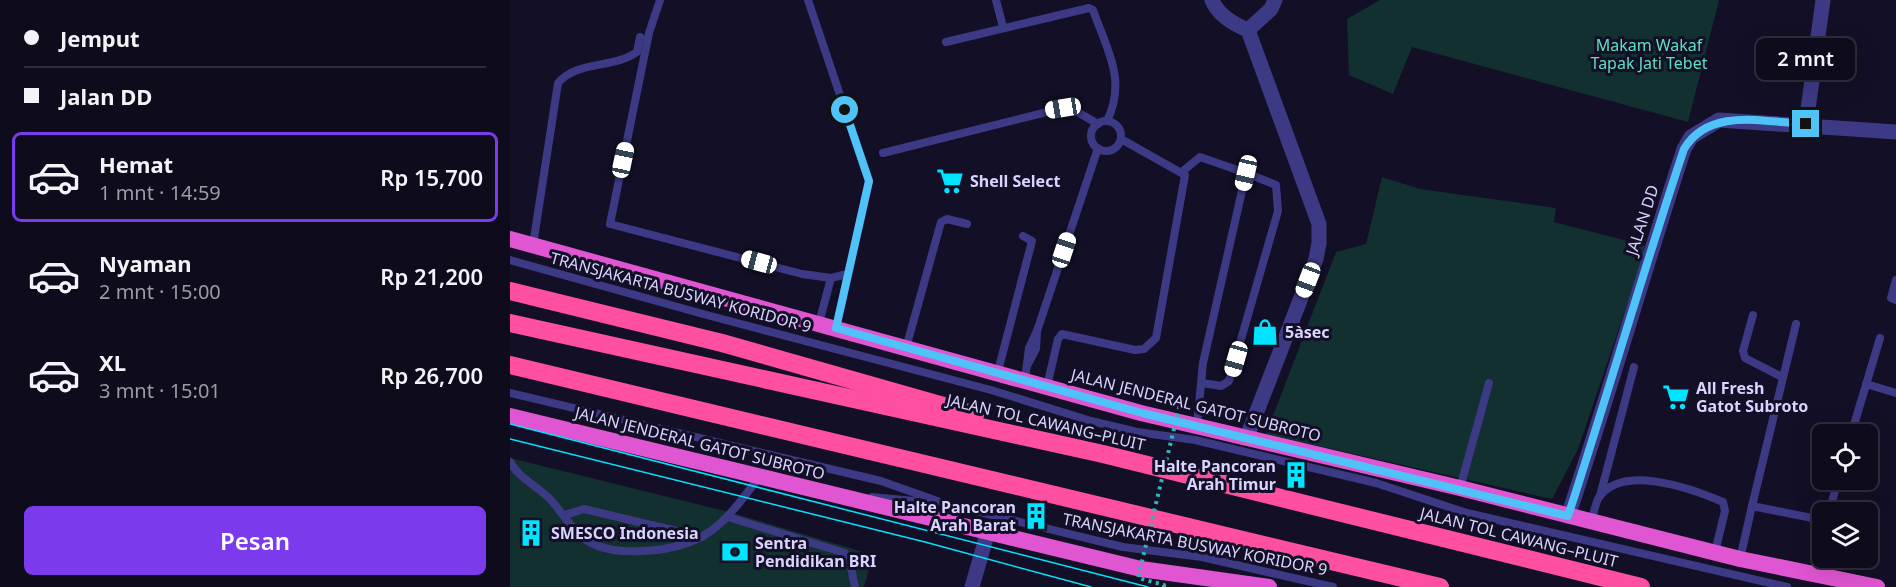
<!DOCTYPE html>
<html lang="id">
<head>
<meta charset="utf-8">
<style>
	body { margin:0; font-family:"Noto Sans",sans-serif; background:#1c1929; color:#f1f3f6; height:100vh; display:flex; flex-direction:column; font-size:22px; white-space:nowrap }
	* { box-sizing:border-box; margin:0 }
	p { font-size:20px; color:#9b9ba3 }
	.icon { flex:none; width:33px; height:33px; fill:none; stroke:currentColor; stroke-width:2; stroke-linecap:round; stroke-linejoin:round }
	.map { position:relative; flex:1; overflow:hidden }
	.details { display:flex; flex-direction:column; background:#0e0b1c; width:510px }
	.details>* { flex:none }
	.hud { display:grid; align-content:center; height:132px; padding:0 24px; background:#0e0b1c }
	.fabs { position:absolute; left:1302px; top:424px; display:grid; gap:12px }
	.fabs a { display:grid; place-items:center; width:66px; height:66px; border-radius:9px; background:#0e0b1c; box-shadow:0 6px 24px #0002,0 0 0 2px #2e2b3b; font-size:30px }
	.end { position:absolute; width:27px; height:27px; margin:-14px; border:8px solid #4fc3f7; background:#111; box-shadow:0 0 0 3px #111 }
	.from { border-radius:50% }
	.bubble { position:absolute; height:42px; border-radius:9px; background:#0e0b1c; box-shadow:0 6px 24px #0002,0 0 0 2px #2e2b3b; font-size:20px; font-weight:600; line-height:42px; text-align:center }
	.car { position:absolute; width:18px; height:36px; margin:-18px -9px; border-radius:8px; box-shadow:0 0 4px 2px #0007; background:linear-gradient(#fff 24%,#345 0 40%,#fff 0 76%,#345 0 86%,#fff 0) }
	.hud b { display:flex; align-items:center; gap:21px; height:57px; font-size:22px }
	.hud b+b { border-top:2px solid #2e2b3b }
	.hud i { width:15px; height:15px; background:#f1f3f6 }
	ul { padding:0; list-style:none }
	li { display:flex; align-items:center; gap:18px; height:90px; margin:0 12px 9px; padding:0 12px; border:3px solid transparent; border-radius:9px }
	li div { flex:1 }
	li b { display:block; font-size:22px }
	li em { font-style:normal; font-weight:600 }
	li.active { border-color:#7c3aed }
	li>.icon { width:54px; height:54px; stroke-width:1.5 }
	.button { display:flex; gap:12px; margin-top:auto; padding:12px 24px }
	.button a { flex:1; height:69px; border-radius:9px; background:#7c3aed; color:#fff; font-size:24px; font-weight:600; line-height:69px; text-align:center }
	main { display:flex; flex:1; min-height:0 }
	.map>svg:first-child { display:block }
	.green { fill:#12302f }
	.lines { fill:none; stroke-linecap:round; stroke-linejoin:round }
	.path { stroke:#2fb8b0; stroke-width:4; stroke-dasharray:3 4.5; stroke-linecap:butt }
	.service { stroke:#3d3a85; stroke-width:8 }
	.minor { stroke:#3d3a85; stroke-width:15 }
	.trunk { stroke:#e055d1; stroke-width:16 }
	.motorway { stroke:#ff4fa3; stroke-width:18 }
	.tram { stroke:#00e5ff; stroke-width:1.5 }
	.path-bridge { stroke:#2fb8b0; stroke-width:4; stroke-dasharray:3 4.5; stroke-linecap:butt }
	.route { stroke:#4fc3f7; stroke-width:8 }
	.labels { text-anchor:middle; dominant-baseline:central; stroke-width:6; stroke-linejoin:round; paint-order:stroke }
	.park-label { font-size:16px; fill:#5fe0c0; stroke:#130f26 }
	.poi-label { font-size:16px; font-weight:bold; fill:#d9d4ff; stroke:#130f26; text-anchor:start }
	.street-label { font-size:16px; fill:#d9d4ff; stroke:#130f26 }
</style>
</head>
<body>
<main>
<section class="details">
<div class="hud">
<b><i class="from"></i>Jemput</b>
<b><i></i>Jalan DD</b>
</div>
<ul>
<li class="active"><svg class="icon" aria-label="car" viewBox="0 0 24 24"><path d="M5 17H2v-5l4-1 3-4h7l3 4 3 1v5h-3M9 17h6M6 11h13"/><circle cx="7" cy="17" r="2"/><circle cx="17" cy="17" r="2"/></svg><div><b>Hemat</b><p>1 mnt · 14:59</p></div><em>Rp 15,700</em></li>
<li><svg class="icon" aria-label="car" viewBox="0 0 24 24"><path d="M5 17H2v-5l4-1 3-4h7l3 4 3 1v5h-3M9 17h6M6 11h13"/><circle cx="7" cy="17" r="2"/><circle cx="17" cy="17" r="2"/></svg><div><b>Nyaman</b><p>2 mnt · 15:00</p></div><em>Rp 21,200</em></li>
<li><svg class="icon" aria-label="car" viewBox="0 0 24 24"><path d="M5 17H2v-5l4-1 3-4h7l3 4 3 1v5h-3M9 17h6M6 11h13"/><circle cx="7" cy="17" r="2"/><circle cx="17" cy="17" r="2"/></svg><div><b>XL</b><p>3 mnt · 15:01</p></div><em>Rp 26,700</em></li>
</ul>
<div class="button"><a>Pesan</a></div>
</section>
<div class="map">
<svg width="1386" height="587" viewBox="0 0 1386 587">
	<rect width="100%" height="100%" fill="#130f26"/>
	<g class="green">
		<path d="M870,0H1209L1178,122L902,47L883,94L839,75L837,19Z"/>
		<path d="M872,177L910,189L1046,208L1044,222L1137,246L1068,449L1042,499L756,434L826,252L856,244Z"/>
		<path d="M0,458L223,513L363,555L354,587H0Z"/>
	</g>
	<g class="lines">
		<path class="path" d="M616,388L671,400L670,404"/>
		<g class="service">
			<path d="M150,0L139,33L100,224L292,274L321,278L337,274"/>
			<path d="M298,0L359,181L326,328"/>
			<path d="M486,0L493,27"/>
			<path d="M436,42L579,8L583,10C597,50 617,80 597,121"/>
			<circle cx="596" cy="136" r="15"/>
			<path d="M373,153L553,108L564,110L588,124"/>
			<path d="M673,171L690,157L736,173L693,363L687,425"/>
			<path d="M23,245L48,83C68,60 103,69 127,52L130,37"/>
			<path d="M0,260L193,314L481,390L581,421L627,432L685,440L866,483L957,513L1277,587"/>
			<path d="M1386,280L1381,298L1386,300"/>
			<path d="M1243,315L1233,351L1235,358L1272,377"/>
			<path d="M309,323L321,278"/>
			<path d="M396,348L431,222L437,219L457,224"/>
			<path d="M517,366L526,349L527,331"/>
			<path d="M488,371L522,241L513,236"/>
			<path d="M515,379L519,348L527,331L588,148"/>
			<path d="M692,383L711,386L719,381L768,211L766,185L736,173"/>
			<path d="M1356,384L1386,393"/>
			<path d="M537,386L548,339L552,334L625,350L634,349L646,338L675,175L611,139"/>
			<path d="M0,393L371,481L436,504L613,547L692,557L823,587"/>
			<path d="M1341,435L1370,338"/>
			<path d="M0,462C9,478 27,486 40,499C51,511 63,531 76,540C94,551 112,552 133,551C196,548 214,524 249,477"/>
			<path d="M950,488L979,383"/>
			<path d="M1090,496L1124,367"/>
			<path d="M362,497L424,503"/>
			<path d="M1242,506L1286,324"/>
			<path d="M1319,513L1328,480"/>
			<path d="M55,515L74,509L192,537"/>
			<path d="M218,517L335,553L340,562L345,587"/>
			<path d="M1081,522C1084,515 1085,501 1090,496C1115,464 1183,489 1213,502L1215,511L1205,552"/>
			<path d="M1230,559L1242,506L1312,520"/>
			<path d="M1304,575L1312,538"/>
		</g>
		<g class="minor">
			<path d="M702,0C708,15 723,24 738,30L809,224V243L806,259L737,437"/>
			<path d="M738,30L761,9L765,0"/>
			<path d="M1296,124L1313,0"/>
			<path d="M1058,516C1099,394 1134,271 1174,149L1181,137L1209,120L1386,132"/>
			<path d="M462,587L478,531"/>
		</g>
		<g class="trunk">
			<path d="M0,239L631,413L950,488L1230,559L1367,587"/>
			<path d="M0,416L631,569L759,587"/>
		</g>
		<g class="motorway">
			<path d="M0,291L212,343L465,415"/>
			<path d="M0,323L593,454L1131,587"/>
			<path d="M0,365L930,587"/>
		</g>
		<g class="tram">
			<path d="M0,424L638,587"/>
			<path d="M0,439L415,542L581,587"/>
		</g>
		<path class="path-bridge" d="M654,587V585L628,578L670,404"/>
	</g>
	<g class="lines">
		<path class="route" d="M335,110L359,181L326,328L632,413L1058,516C1098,394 1133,271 1174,149C1199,107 1254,122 1296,124"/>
	</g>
	<defs>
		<symbol id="supermarket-bare" viewBox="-9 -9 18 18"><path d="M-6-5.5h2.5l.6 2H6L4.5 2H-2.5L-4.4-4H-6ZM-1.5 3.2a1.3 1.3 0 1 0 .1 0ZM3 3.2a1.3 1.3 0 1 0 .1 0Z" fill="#00e5ff" stroke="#130f26" stroke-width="2.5" paint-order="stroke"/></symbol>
		<symbol id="shop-bare" viewBox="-9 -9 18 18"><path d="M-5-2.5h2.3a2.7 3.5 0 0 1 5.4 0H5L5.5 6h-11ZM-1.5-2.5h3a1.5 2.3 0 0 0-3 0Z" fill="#00e5ff" stroke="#130f26" stroke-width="2.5" paint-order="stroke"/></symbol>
		<symbol id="building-bare" viewBox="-9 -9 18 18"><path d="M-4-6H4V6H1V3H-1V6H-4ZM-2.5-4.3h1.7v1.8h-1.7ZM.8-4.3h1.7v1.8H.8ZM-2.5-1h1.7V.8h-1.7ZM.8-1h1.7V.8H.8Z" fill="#00e5ff" stroke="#130f26" stroke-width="2.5" paint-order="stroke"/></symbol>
		<symbol id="bank-bare" viewBox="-9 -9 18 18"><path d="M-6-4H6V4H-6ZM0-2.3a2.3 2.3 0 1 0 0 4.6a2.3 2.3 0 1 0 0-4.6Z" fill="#00e5ff" stroke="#130f26" stroke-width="2.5" paint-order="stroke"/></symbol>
	</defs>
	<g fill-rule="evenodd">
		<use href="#supermarket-bare" x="421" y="162" width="38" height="38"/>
		<use href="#shop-bare" x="736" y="313" width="38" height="38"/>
		<use href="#supermarket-bare" x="1147" y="378" width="38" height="38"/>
		<use href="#building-bare" x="767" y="456" width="38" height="38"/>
		<use href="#building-bare" x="507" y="497" width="38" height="38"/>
		<use href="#building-bare" x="2" y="514" width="38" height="38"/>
		<use href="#bank-bare" x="206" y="533" width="38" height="38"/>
	</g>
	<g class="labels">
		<g class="park-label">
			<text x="1139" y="45">Makam Wakaf<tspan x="1139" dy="18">Tapak Jati Tebet</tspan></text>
		</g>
		<g class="poi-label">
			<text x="460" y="181">Shell Select</text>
			<text x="775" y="332">5àsec</text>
			<text x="1186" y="388">All Fresh<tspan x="1186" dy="18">Gatot Subroto</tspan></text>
			<text x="766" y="466" text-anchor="end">Halte Pancoran<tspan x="766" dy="18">Arah Timur</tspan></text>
			<text x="506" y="507" text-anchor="end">Halte Pancoran<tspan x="506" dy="18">Arah Barat</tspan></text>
			<text x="41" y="533">SMESCO Indonesia</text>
			<text x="245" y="543">Sentra<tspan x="245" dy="18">Pendidikan BRI</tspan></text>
		</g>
		<g class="street-label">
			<text transform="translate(1132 220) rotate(-72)">JALAN DD</text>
			<text transform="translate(171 292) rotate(15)">TRANSJAKARTA BUSWAY KORIDOR 9</text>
			<text transform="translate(686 405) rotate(14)">JALAN JENDERAL GATOT SUBROTO</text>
			<text transform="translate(536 422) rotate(13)">JALAN TOL CAWANG–PLUIT</text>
			<text transform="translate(190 443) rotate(14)">JALAN JENDERAL GATOT SUBROTO</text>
			<text transform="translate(1009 537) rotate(14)">JALAN TOL CAWANG–PLUIT</text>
			<text transform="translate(685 544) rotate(11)">TRANSJAKARTA BUSWAY KORIDOR 9</text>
		</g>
	</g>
</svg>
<div class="fabs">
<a><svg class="icon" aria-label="locate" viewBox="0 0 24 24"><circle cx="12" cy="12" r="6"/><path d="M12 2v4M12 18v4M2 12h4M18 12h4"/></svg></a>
<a><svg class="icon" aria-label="layers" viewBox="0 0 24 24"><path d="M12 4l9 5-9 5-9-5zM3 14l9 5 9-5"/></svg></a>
</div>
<i class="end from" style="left:335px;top:110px"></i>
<i class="end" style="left:1296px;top:124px"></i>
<div class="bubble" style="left:1246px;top:38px;width:99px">2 mnt</div>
<i class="car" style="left:553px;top:108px;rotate:261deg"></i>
<i class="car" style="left:113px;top:160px;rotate:12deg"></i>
<i class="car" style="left:736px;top:173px;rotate:193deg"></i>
<i class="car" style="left:554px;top:250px;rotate:18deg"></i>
<i class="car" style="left:249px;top:262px;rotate:285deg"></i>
<i class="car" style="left:798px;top:280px;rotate:201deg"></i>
<i class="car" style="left:726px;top:359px;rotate:196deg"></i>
</div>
</main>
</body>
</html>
